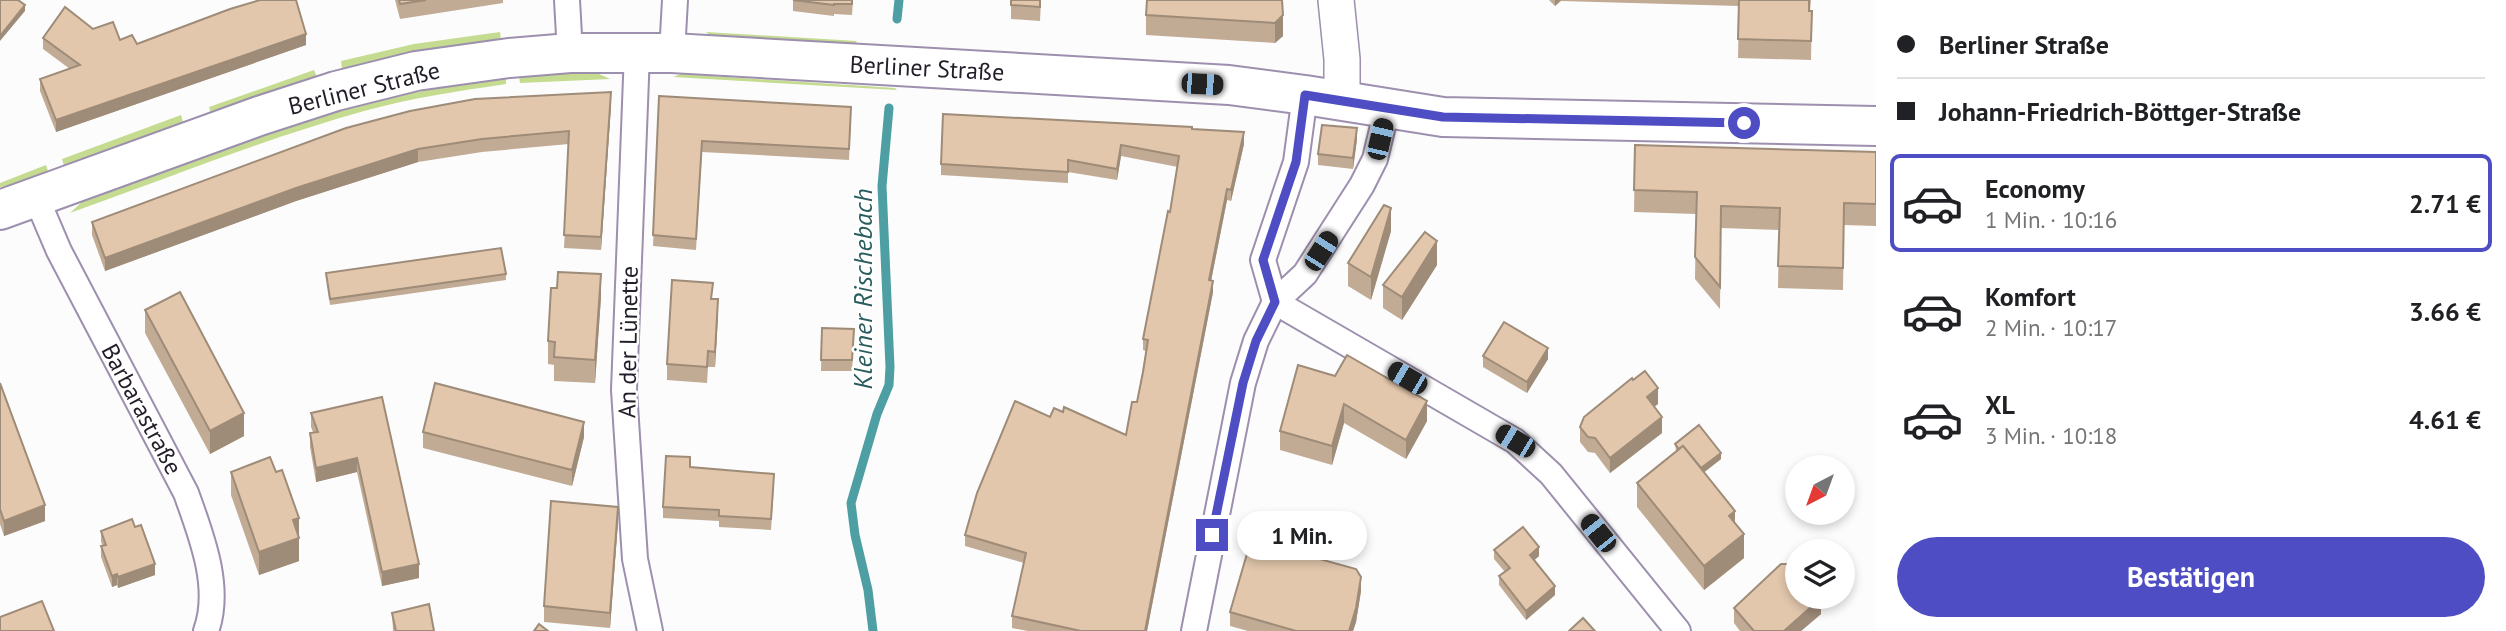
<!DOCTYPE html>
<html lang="de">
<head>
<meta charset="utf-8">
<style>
	body { margin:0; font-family:"PT Sans",sans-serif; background:#f6f6f6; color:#202124; height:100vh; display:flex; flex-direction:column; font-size:26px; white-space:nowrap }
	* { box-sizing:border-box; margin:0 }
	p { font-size:23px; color:#757577 }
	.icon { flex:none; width:38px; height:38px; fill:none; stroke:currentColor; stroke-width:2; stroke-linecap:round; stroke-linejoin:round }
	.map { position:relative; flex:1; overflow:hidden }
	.side { display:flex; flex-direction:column; background:#fff; width:630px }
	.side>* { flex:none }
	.top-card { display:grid; align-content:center; height:154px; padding:0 21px; background:#fff }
	.needle { width:46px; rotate:221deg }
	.tools { position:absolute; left:1785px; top:455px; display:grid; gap:14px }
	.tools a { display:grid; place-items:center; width:70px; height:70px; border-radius:50%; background:#fff; box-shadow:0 4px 10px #0003; font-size:35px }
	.end { position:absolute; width:32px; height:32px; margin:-16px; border:9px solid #4e4dc3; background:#fff; box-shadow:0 0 0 4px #fff }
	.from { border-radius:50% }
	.bubble { position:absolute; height:49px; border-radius:24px; background:#fff; box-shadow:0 4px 10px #0003; font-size:23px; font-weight:800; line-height:49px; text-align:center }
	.car { position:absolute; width:21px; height:42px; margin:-21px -10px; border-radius:9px; box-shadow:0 0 5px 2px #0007; background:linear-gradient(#222 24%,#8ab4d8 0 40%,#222 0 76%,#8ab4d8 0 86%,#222 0) }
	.top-card b { display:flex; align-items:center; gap:24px; height:66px; font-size:26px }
	.top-card b+b { border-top:2px solid #e0e0e0 }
	.top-card i { width:18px; height:18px; background:#202124 }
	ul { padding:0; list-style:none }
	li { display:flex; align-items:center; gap:21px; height:98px; margin:0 14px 10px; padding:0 7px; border:4px solid transparent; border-radius:10px }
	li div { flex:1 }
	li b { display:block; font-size:26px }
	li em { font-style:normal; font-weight:800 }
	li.active { border-color:#4e4dc3 }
	li>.icon { width:63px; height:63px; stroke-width:1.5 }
	.button { display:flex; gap:14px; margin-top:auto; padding:14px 21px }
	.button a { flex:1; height:80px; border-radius:42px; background:#4e4dc3; color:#fff; font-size:28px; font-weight:800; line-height:80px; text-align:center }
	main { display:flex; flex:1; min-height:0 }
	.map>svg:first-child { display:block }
	.green { fill:#c4db90 }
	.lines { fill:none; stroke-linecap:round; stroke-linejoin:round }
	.stream { stroke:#4d9fa4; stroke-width:9 }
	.street-casing { stroke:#9d8fae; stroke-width:28 }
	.secondary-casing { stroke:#9d8fae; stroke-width:38 }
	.primary-casing { stroke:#9d8fae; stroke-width:42 }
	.street { stroke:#fff; stroke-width:24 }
	.secondary { stroke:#fff; stroke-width:35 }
	.primary { stroke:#fff; stroke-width:38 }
	.wall { fill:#c2ab94 }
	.shaded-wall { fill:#9e8b78 }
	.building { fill:#e2c7ac; stroke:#9e8b78; stroke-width:2 }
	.route { stroke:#4e4dc3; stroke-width:9 }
	.labels { text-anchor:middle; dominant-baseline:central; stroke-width:5; stroke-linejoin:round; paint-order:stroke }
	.street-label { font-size:24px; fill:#221d29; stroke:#fff }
	.water-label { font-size:26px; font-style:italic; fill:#295c5d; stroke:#fff }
</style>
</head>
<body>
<main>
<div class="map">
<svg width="1876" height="631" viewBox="0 0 1876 631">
	<rect width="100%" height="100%" fill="#fcfcfc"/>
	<g class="green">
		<path d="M500,32L501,40L416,51L342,69L341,61L414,44Z"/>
		<path d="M706,32L857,41L854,45L713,38Z"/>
		<path d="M314,70L317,77L211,114L209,107Z"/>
		<path d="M584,72L597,73L610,79L520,83L519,76Z"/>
		<path d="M681,74L895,88L897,90L673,77Z"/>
		<path d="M506,77V84C459,91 411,98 364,111C264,139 168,178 70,213L83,201C172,169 262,130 354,106C404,93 455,85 506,77Z"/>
		<path d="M181,115L183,122L64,166L62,159Z"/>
		<path d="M46,165L48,171L15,186L0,187V183Z"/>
	</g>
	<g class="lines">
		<g class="stream">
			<path d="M897,19L899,0"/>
			<path d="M873,631L868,590L855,535L851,503L877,414L889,385L890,367L882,186L889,108"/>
		</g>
		<defs>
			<g id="street">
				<path d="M567,0L570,53"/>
				<path d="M637,52L624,390L635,559L650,631"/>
				<path d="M672,53L675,0"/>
				<path d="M36,197L59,251L186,493C201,535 222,587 206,631"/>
				<path d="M1275,302L1515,441L1551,474L1678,631"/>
				<path d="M1275,302L1263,260L1296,162L1305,95"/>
				<path d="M1194,631L1243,383L1256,341L1275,302L1305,274L1362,185L1375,159L1387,109"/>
			</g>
			<path id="secondary" d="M1336,0L1342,59V101"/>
			<path id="primary" d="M0,210L259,116L336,91L416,71L509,58L570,53H672L1229,85L1305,95L1443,117L1876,126"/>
		</defs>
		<use href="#street" class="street-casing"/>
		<use href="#secondary" class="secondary-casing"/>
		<use href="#primary" class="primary-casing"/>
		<use href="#street" class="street"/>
		<use href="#secondary" class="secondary"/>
		<use href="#primary" class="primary"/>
	</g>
	<g class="wall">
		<path d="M395,0H503V3L400,19Z"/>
		<path d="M793,0H853L852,15L834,14V16L793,11Z"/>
		<path d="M1011,0H1041L1040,21L1011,19Z"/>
		<path d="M1282,0L1283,36L1275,43L1146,35V15Z"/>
		<path d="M1549,0H1811L1810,11H1812L1811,60L1738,58L1739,6L1561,1L1555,6Z"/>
		<path d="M93,29L120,40L137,44L306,45L56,132L40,91V79L70,69L43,49V38Z"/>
		<path d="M659,96L851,118L849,160L702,152L696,250L653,246Z"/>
		<path d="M611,105L601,250L564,248L569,144L482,152L418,162L296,201L105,271L92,235V222Z"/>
		<path d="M1192,129L1244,144L1231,201L1227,200L1211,281L1213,292L1147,631H1028L1012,628V616L1024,563L965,546V535L1050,417L1063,412L1126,435L1137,402L1146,351L1143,350V339L1170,212L1178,167L1121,156L1117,180L1068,172V183L941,175V164Z"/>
		<path d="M1357,139L1353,169L1318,165V154Z"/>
		<path d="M1635,145L1876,152V226L1844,225L1843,290L1778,288L1779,230L1721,228L1720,309L1695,279L1696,214L1634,212Z"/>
		<path d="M1391,231L1371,300L1348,286V263Z"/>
		<path d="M1437,265L1402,320L1383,308V285Z"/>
		<path d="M326,273L506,274V280L330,305Z"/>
		<path d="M557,288L601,297L595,383L554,381V365L548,364V341Z"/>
		<path d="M713,299L718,314L715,367H708L707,383L667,380V364Z"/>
		<path d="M145,310L244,436L210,454L145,333Z"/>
		<path d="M822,328L854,340L852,371H821Z"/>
		<path d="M1483,356L1548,359L1527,393L1483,367Z"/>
		<path d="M1335,376L1427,421L1406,459L1344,423L1332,465L1280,450V431Z"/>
		<path d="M0,383L45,521L4,536L0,524Z"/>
		<path d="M382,397L419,578L382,586L357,472L316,482L310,447V433L313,432L311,427V413Z"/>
		<path d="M1658,404L1654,407L1662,433L1610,473L1595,453L1588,452L1580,442V427Z"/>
		<path d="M423,432L584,437L572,486L423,448Z"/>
		<path d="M1675,444L1721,459L1704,472L1735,524L1744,558L1704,590L1637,507V483L1676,451Z"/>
		<path d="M690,467L774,485L771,530L719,527V521L663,518V507Z"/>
		<path d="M231,472H276L299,518V561L259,575L231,495Z"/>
		<path d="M618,522L610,628L544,622V606Z"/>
		<path d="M101,531L155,575L118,588L117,585L112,587L101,557V546H103L101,542Z"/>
		<path d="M1494,550L1539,556L1534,560L1555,595L1526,620L1499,585V576L1505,572L1494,559Z"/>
		<path d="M1361,591L1356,622L1353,631H1248L1230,626V612Z"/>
		<path d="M1734,608L1821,614L1801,631H1740L1734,623Z"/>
		<path d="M392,613L434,631H393Z"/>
	</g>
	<g class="shaded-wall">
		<path d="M1555,0H1561L1555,6Z"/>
		<path d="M25,5V11L0,41V36Z"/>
		<path d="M1283,15V36L1275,43V23Z"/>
		<path d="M306,34V45L56,132V120Z"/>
		<path d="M611,92V105L601,250V237Z"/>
		<path d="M1357,128V139L1353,169V158Z"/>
		<path d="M1244,132V144L1231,201V190Z"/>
		<path d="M1121,145V156L1117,180V169Z"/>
		<path d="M418,149V162L296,201L105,271V258L296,188Z"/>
		<path d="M1227,189V200L1209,291V280Z"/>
		<path d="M1391,208V231L1371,300V277Z"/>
		<path d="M1437,241V265L1402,320V297Z"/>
		<path d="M601,274V297L595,383V360Z"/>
		<path d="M1213,281V292L1147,631H1145Z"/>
		<path d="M718,299V314L715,367V352Z"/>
		<path d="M1548,348V359L1527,393V382Z"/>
		<path d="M1658,388V404L1647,412V397Z"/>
		<path d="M1427,401V421L1406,459V440Z"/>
		<path d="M1344,404V423L1332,465V446Z"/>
		<path d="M244,413V436L210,454V431Z"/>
		<path d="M1662,417V433L1610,473V458Z"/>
		<path d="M584,422V437L572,486V470Z"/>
		<path d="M1721,453V459L1697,478V472Z"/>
		<path d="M357,458V472L316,482V468Z"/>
		<path d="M45,505V521L4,536V521Z"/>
		<path d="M618,507V522L610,628V613Z"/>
		<path d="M1735,511V535L1729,516Z"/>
		<path d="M299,518V561L259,575V552L293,520Z"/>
		<path d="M1744,534V558L1704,590V566Z"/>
		<path d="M1539,547V556L1530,564V555Z"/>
		<path d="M155,564V575L118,588V577Z"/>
		<path d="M419,564V578L382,586V572Z"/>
		<path d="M117,574V585L112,587V576Z"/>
		<path d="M1361,577V591L1356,622L1353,631H1349Z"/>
		<path d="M1555,586V595L1526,620V611Z"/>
		<path d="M1821,598V614L1801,631H1784Z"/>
	</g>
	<g class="building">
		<path d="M0,0H18L25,5L0,36Z"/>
		<path d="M260,0H296L306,34L56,120L40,79L80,65L43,38L65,7L93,29L113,22L120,40L132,35L137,44L230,9Z"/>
		<path d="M399,0H426L400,4Z"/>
		<path d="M793,0H852V4H834V5Z"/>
		<path d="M1011,0H1040V7L1011,5Z"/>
		<path d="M1147,0H1282L1283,15L1275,23L1146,15Z"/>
		<path d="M1739,0H1809V11H1812L1811,41L1738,39Z"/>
		<path d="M611,92L601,237L564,235L569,131L482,139L418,149L296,188L105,258L92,222L346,128L410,111L475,99Z"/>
		<path d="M659,96L851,107L849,149L702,141L696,239L653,235Z"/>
		<path d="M943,114L1192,127V129L1244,132L1231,190L1227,189L1209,280L1213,281L1145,631H1081L1012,616L1026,553L965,535L977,493L1015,401L1050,417L1054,408L1063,412L1064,407L1126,435L1132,402H1137L1143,372L1148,340L1143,339L1168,211L1170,212L1179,156L1121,145L1117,169L1068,160V172L941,164Z"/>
		<path d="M1322,125L1357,128L1353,158L1318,154Z"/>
		<path d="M1635,145L1876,152V204L1844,203L1843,268L1778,266L1780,208L1721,206L1720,287L1695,257L1697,192L1634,190Z"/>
		<path d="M1384,205L1391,208L1371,277L1348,263Z"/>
		<path d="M1425,232L1437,241L1402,297L1383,285Z"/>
		<path d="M501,248L506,274L330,299L326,273Z"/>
		<path d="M558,272L601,274L595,360L554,357L555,342L548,341L551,288H557Z"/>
		<path d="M672,280L713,283L711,299H718L715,352L708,351L707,367L667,364Z"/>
		<path d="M180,292L244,413L210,431L145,310Z"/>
		<path d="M1504,322L1548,348L1527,382L1483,356Z"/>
		<path d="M822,328L854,329L852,360H821Z"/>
		<path d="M1347,355L1427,401L1406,440L1344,404L1332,446L1280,431L1298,365L1335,376Z"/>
		<path d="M1645,371L1658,388L1647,397L1662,417L1610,458L1595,438L1588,437L1580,427L1584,417L1632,378L1633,380Z"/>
		<path d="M0,383L45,505L4,521L0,509Z"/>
		<path d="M435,383L584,422L572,470L423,432Z"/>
		<path d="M382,397L419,564L382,572L357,458L316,468L310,433L318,432L311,413Z"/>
		<path d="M1699,425L1721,453L1701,468L1683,446L1679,449L1675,444Z"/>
		<path d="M1683,446L1735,511L1729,516L1744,534L1704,566L1637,483Z"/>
		<path d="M666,456L690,457V467L774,474L771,519L719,516V510L663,507Z"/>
		<path d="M270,457L276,472L282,470L299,518L293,520L299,538L259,552L231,472Z"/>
		<path d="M551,501L618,507L610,613L544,606Z"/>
		<path d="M132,519L135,527L141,525L155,564L118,577L117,574L112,576L101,546L106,545L101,531Z"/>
		<path d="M1523,527L1539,547L1530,555L1555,586L1526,611L1499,576L1510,568L1494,550Z"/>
		<path d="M1251,540L1356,569L1361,577L1356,608L1349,631H1296L1230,612Z"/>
		<path d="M1781,564H1790L1797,572V597H1819L1821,598L1784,631H1754L1734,608Z"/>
		<path d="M42,601L54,631H0V617Z"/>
		<path d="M429,604L434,631H396L392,613Z"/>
		<path d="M1583,618L1595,631H1569Z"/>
		<path d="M539,624L548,631H534Z"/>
	</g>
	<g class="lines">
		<path class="route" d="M1212,535L1243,383L1256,341L1275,302L1263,260L1296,162L1305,95L1443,117L1744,123"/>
	</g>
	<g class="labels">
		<g class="street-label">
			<text transform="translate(927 68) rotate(3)">Berliner Straße</text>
			<text transform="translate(364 88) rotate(-14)">Berliner Straße</text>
			<text transform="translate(628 342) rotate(-89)">An der Lünette</text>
			<text transform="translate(142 409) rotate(62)">Barbarastraße</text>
		</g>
		<g class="water-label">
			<text transform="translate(862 289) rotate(-90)">Kleiner Rischebach</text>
		</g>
	</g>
</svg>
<div class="tools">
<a><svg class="needle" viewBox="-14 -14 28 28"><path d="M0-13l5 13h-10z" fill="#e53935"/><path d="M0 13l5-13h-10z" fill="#757577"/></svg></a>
<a><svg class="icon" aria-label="layers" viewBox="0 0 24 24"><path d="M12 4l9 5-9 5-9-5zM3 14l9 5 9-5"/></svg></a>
</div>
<i class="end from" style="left:1744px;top:123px"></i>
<i class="end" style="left:1212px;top:535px"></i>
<div class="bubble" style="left:1237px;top:511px;width:130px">1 Min.</div>
<i class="car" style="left:1202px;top:84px;rotate:93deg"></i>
<i class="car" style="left:1380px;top:139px;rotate:13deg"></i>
<i class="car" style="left:1321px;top:251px;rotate:33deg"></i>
<i class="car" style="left:1407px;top:378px;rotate:300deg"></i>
<i class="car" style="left:1515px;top:441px;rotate:301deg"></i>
<i class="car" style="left:1598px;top:533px;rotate:321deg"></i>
</div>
<section class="side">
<div class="top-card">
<b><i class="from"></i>Berliner Straße</b>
<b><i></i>Johann-Friedrich-Böttger-Straße</b>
</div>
<ul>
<li class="active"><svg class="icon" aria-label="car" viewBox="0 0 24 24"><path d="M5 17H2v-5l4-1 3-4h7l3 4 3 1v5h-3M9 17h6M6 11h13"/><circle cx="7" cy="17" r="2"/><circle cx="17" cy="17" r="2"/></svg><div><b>Economy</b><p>1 Min. · 10:16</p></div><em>2.71 €</em></li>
<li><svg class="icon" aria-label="car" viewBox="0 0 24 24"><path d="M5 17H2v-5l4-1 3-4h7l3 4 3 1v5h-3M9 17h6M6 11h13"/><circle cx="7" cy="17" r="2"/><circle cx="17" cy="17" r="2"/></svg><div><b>Komfort</b><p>2 Min. · 10:17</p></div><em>3.66 €</em></li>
<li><svg class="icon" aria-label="car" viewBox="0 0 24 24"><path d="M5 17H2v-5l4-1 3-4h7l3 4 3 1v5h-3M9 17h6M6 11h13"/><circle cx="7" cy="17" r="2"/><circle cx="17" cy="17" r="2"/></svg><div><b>XL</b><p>3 Min. · 10:18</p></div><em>4.61 €</em></li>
</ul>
<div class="button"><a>Bestätigen</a></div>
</section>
</main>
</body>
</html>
